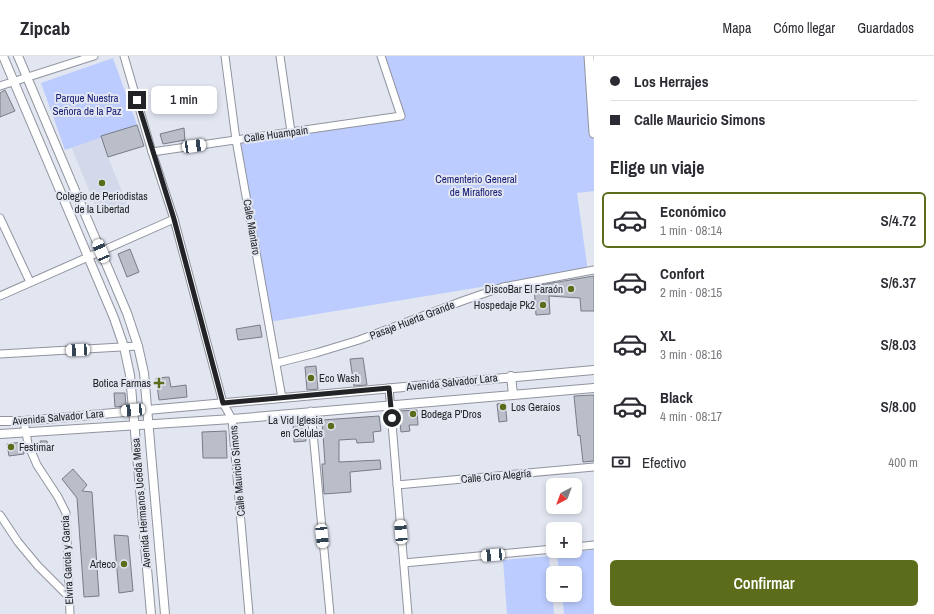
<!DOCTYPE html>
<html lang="es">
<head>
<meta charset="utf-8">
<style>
	body { margin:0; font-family:"Archivo Narrow",sans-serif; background:#f7f7f7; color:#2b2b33; height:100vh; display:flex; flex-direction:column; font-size:15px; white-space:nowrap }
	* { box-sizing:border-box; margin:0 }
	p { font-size:13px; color:#7c7c81 }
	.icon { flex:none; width:22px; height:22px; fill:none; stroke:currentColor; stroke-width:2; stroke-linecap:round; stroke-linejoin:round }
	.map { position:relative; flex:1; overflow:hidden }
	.panel { display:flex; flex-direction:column; background:#fff; width:340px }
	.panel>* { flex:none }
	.top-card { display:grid; align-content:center; height:88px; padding:0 16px; background:#fff }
	.needle { width:26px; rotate:221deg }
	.tools { position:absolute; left:546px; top:422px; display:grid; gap:8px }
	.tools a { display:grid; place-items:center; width:36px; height:36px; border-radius:6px; background:#fff; box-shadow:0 2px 6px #0003; font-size:20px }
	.end { position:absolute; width:18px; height:18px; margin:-9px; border:5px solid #222327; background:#fff; box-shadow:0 0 0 2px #fff }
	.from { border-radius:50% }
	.bubble { position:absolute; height:28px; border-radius:6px; background:#fff; box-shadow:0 2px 6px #0003; font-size:13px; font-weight:600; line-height:28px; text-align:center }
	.car { position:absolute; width:12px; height:24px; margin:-12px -6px; border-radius:5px; box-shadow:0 0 3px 1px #0007; background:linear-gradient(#fff 24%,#345 0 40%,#fff 0 76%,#345 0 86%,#fff 0) }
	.top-card b { display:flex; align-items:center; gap:14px; height:38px; font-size:15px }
	.top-card b+b { border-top:1px solid #e1e1e2 }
	.top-card i { width:10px; height:10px; background:#2b2b33 }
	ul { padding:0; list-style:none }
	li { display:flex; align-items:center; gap:12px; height:56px; margin:0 8px 6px; padding:0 8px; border:2px solid transparent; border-radius:6px }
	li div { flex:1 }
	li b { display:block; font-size:15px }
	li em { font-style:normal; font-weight:600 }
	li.active { border-color:#5b6d1b }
	li>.icon { width:36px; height:36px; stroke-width:1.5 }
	h2 { padding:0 16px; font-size:18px; line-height:48px }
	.pay { display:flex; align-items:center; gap:10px; height:44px; padding:0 16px; font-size:15px }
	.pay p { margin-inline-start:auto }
	.action { display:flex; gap:8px; margin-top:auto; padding:8px 16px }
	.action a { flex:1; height:46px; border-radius:6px; background:#5b6d1b; color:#fff; font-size:16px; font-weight:600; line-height:46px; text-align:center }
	header { display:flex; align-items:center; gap:24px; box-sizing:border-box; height:56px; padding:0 20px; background:#fff; border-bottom:1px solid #e1e1e2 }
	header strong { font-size:19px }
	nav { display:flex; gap:22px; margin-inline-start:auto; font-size:14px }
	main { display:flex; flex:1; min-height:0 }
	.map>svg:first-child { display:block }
	.built { fill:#d3d9eb }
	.green { fill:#bcccfe }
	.building { fill:#babec8; stroke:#797c86 }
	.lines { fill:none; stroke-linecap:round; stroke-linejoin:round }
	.minor-casing { stroke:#90949e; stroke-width:9 }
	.tertiary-casing { stroke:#90949e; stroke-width:10 }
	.secondary-casing { stroke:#90949e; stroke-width:11 }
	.minor { stroke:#fff; stroke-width:7 }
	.tertiary { stroke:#fff; stroke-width:8 }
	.secondary { stroke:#fff; stroke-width:9 }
	.route { stroke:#222327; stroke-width:5 }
	.poi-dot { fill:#5b6d1b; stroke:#e2e6f1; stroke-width:1.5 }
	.labels { text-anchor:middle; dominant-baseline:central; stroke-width:4; stroke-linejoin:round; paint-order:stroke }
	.park-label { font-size:11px; fill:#1b2178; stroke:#e2e6f1 }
	.street-label { font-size:11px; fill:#222327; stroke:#e2e6f1 }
	.poi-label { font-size:11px; fill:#222327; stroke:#e2e6f1; text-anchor:end }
</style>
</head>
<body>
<header>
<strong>Zipcab</strong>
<nav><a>Mapa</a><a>Cómo llegar</a><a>Guardados</a></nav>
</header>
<main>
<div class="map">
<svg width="594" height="558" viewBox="0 0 594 558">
	<rect width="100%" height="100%" fill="#e2e6f1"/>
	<path class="built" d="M101,80L108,101L127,148L99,159L71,90Z"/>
	<g class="green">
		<path d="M381,0H586L594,89V135L577,137L588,216L487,230L269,266L236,84L401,60Z"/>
		<path d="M113,2L137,69L65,94L41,27Z"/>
		<path d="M594,494V558H564L562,539H575V517H559L557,497Z"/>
		<path d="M549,500L554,558H507L503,504Z"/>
	</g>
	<g class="building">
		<path d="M5,34L15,55L0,61V37Z"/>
		<path d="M137,69L144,90L108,101L101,80Z"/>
		<path d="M184,72L185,84L163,88L160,78Z"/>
		<path d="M130,193L139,216L127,221L118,198Z"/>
		<path d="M594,220V255H581L580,242L549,240L550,258L536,259L534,230Z"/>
		<path d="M260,269L262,281L238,284L236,273Z"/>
		<path d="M363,302L367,329L354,330L350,303Z"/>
		<path d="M316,310L318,333L307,334L305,311Z"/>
		<path d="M169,321L171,331L186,329L187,341L159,344L156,322Z"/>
		<path d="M114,337H125L126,350L115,351Z"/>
		<path d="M594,339V405L583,406L580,379L578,380L574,340Z"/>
		<path d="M505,347L507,365L499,366L497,348Z"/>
		<path d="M417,354L418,369H409L410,375L401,376L399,355Z"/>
		<path d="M379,360L381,375L373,376L374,386L357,387L356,383L339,384V406L380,404L381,413L350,416L351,436L324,438L322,408H325L322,364Z"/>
		<path d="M304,363L306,385L294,386L293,364Z"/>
		<path d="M226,375L227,402H203L202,376Z"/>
		<path d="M40,385H47L48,395H41Z"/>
		<path d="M22,386L24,398L9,400L7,388Z"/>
		<path d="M73,413L87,429L82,435L92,436L99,540L84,541L77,442L62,423Z"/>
		<path d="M114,479L128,480L133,535L119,537Z"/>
	</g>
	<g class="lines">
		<defs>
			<g id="minor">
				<path d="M124,0L152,96L174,163L223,347L232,363L249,558"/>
				<path d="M225,0L236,84L282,342"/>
				<path d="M280,0L291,76"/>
				<path d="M0,30L94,0"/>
				<path d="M152,96L401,60L381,0"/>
				<path d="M0,162L30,226"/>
				<path d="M0,240L174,163"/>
				<path d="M0,298L138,290"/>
				<path d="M277,307L316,297L359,284L465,244L503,231L594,214"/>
				<path d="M389,332L408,558"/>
				<path d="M311,355L330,558"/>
				<path d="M24,365L28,388L37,409L58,441L66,457L70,558"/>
				<path d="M397,429L594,411"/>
				<path d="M0,459L18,486L38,510L69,541"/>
				<path d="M575,491L594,489"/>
				<path d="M404,507L553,493"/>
			</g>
			<g id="tertiary">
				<path d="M3,0L114,262L124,291L130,319L151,558"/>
				<path d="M18,0L127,257L138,290L144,317L165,558"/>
				<path d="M511,320L513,338"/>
				<path d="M0,365H24L594,314"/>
				<path d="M0,378L232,363L594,332"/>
			</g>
			<path id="secondary" d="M589,0L594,77"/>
		</defs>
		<use href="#minor" class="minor-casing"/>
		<use href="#tertiary" class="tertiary-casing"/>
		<use href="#secondary" class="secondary-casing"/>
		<use href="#minor" class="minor"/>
		<use href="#tertiary" class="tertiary"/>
		<use href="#secondary" class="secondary"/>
	</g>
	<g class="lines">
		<path class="route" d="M137,44L174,163L223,347L389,332L392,362"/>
	</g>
	<g class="poi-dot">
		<circle cx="102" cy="127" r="4"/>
		<circle cx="571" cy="233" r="4"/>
		<circle cx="543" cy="249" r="4"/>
		<circle cx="311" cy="322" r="4"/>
		<path d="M157 321h4v4h4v4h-4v4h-4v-4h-4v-4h4z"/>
		<circle cx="503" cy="351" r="4"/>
		<circle cx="413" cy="358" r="4"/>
		<circle cx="331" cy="370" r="4"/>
		<circle cx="11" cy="391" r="4"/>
		<circle cx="124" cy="508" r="4"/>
	</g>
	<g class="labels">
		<g class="park-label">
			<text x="87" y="42">Parque Nuestra<tspan x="87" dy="13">Señora de la Paz</tspan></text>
			<text x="476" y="123">Cementerio General<tspan x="476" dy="13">de Miraflores</tspan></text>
		</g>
		<g class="street-label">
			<text transform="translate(276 78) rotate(-8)">Calle Huampain</text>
			<text transform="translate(252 171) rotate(80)">Calle Mantaro</text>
			<text transform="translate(412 264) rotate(-21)">Pasaje Huerta Grande</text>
			<text transform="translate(452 326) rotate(-6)">Avenida Salvador Lara</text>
			<text transform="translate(58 361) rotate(-5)">Avenida Salvador Lara</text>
			<text transform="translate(237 415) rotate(-95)">Calle Mauricio Simons</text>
			<text transform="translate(496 420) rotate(-5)">Calle Ciro Alegría</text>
			<text transform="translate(141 447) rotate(-95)">Avenida Hermanos Uceda Mesa</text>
			<text transform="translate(67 504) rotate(-93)">Elvira García y García</text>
		</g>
		<g class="poi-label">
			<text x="102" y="140" text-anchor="middle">Colegio de Periodistas<tspan x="102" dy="13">de la Libertad</tspan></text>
			<text x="563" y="233">DiscoBar El Faraón</text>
			<text x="535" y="249">Hospedaje Pk2</text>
			<text x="319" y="322" text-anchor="start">Eco Wash</text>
			<text x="151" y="327">Botica Farmas</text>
			<text x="511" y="351" text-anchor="start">Los Geraios</text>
			<text x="421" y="358" text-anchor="start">Bodega P'Dros</text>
			<text x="323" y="364">La Vid Iglesia<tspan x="323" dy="13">en Celulas</tspan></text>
			<text x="19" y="391" text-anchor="start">Festimar</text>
			<text x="116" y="508">Arteco</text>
		</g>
	</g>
</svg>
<div class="tools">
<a><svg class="needle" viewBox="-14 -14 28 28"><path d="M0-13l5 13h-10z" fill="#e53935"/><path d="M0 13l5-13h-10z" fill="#7c7c81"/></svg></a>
<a>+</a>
<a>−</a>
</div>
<i class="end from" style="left:392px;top:362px"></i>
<i class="end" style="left:137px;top:44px"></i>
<div class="bubble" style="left:151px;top:30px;width:66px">1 min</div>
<i class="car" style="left:194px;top:90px;rotate:82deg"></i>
<i class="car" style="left:101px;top:195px;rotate:337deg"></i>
<i class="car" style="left:78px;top:294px;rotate:267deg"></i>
<i class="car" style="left:133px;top:354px;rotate:265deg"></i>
<i class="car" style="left:401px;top:476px;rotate:355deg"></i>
<i class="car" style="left:322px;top:480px;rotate:174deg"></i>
<i class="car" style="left:493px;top:499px;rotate:265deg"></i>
</div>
<section class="panel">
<div class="top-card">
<b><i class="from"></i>Los Herrajes</b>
<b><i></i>Calle Mauricio Simons</b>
</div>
<h2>Elige un viaje</h2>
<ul>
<li class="active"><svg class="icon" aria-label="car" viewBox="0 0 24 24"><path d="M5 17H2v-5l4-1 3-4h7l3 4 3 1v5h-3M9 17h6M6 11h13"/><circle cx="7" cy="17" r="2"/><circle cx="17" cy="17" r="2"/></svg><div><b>Económico</b><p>1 min · 08:14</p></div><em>S/4.72</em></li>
<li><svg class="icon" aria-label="car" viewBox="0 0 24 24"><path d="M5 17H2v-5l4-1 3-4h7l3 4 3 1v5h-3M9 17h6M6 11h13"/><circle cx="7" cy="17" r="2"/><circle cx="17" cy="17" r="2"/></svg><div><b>Confort</b><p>2 min · 08:15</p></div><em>S/6.37</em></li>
<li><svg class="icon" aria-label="car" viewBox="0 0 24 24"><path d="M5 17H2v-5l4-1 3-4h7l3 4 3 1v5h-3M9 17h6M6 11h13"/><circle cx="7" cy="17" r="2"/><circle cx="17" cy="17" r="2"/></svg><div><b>XL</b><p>3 min · 08:16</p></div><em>S/8.03</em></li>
<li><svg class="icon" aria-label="car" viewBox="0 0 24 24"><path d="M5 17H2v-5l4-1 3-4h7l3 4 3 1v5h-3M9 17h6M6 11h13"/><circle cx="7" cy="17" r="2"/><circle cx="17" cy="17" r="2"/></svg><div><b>Black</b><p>4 min · 08:17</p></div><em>S/8.00</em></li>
</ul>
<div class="pay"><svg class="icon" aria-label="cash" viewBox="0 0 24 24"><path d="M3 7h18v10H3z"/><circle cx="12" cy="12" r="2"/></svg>Efectivo<p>400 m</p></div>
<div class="action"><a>Confirmar</a></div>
</section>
</main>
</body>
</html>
